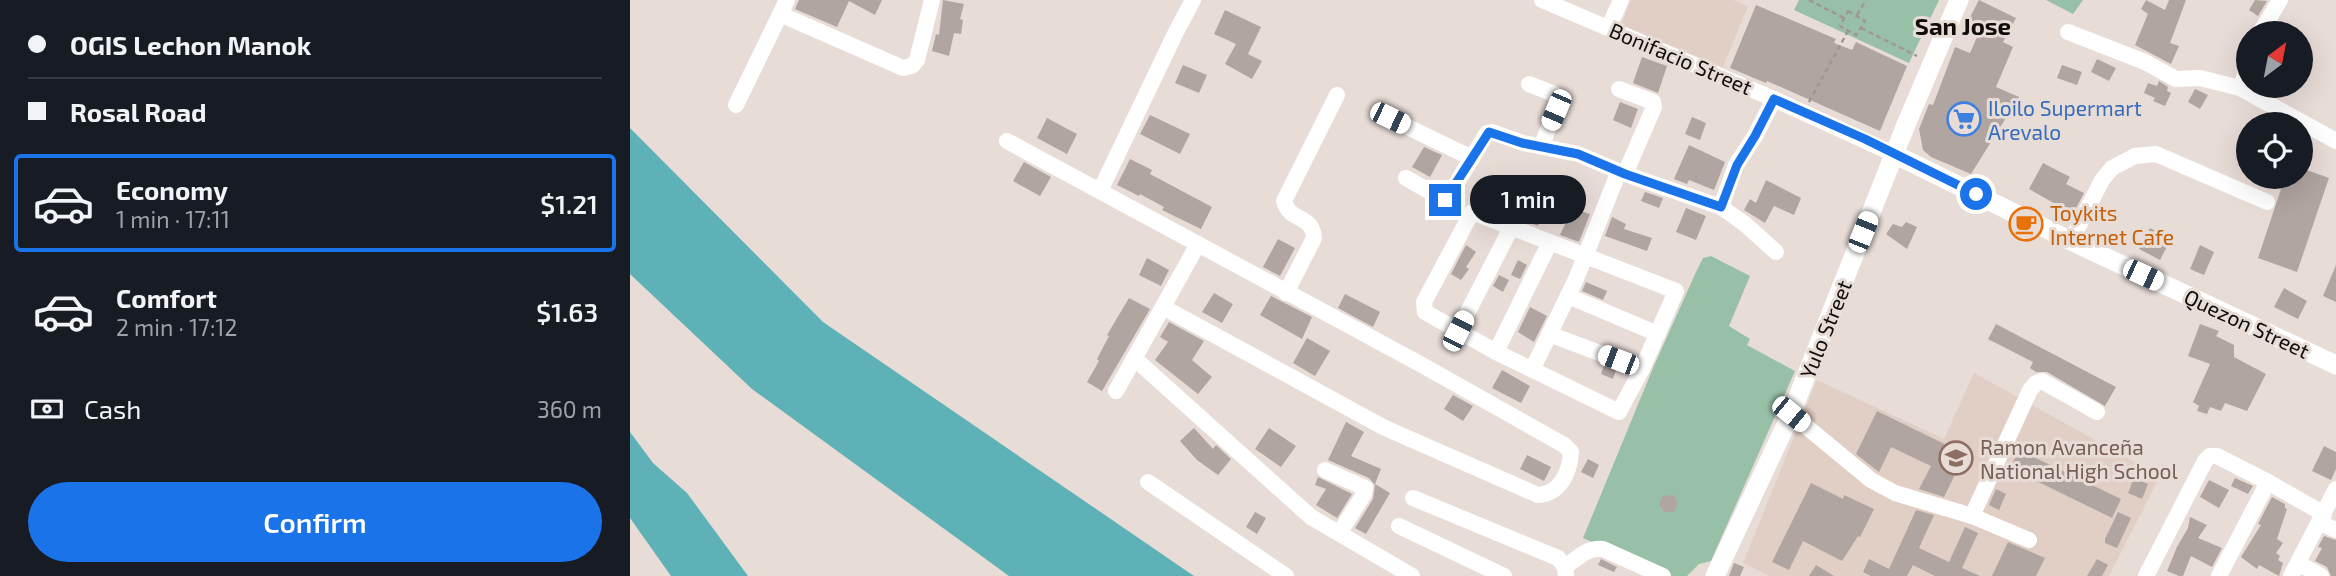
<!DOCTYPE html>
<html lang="en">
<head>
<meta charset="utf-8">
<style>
	body { margin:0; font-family:"Exo 2",sans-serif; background:#20242c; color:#f1f3f6; height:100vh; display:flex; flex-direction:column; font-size:26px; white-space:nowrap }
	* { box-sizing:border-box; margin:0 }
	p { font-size:23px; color:#9ea1a6 }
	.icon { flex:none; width:38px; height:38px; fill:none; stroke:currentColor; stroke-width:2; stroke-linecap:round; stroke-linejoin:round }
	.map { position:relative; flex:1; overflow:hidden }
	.sheet { display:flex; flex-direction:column; background:#171b24; width:630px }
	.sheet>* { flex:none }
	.banner { display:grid; align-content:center; height:154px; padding:0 28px; background:#171b24 }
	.needle { width:46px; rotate:32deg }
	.tools { position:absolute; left:1606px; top:21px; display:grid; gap:14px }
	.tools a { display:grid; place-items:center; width:77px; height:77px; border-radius:50%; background:#171b24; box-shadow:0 7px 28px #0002; font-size:35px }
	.end { position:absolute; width:32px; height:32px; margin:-16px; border:9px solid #1a73e8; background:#fff; box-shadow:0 0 0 4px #fff }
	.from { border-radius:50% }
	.bubble { position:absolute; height:49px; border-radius:24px; background:#171b24; box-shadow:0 7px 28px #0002; font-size:23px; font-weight:600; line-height:49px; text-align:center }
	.car { position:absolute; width:21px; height:42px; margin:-21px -10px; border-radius:9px; box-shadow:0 0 5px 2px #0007; background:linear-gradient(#fff 24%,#345 0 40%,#fff 0 76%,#345 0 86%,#fff 0) }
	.banner b { display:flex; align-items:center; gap:24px; height:66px; font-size:26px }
	.banner b+b { border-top:2px solid #363941 }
	.banner i { width:18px; height:18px; background:#f1f3f6 }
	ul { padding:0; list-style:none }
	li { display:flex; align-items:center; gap:21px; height:98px; margin:0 14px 10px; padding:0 14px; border:4px solid transparent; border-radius:7px }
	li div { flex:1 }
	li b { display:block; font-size:26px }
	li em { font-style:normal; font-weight:600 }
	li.active { border-color:#1a73e8 }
	li>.icon { width:63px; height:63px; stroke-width:1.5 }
	.pay { display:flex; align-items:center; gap:18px; height:77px; padding:0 28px; font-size:26px }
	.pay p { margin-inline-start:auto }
	.button { display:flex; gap:14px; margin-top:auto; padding:14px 28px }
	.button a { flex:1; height:80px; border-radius:42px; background:#1a73e8; color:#fff; font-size:28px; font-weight:600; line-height:80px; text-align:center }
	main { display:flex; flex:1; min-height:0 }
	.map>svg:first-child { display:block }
	.built { fill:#e1cec5 }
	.green { fill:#98c0a6 }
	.water { fill:#5eb2b7 }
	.building { fill:#b0a5a0 }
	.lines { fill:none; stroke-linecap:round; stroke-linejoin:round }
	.path { stroke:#a09793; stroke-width:2.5; stroke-dasharray:5 3.5; stroke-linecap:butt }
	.minor { stroke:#fff; stroke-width:16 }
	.major { stroke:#fff; stroke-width:19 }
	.route { stroke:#1a73e8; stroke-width:9 }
	.labels { text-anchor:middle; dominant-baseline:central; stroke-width:6; stroke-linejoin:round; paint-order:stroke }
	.street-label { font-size:21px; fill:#100d0b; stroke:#e8dcd7 }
	.shop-label { font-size:21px; fill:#366cbe; stroke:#e8dcd7; text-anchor:start }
	.food-label { font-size:21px; fill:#c56008; stroke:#e8dcd7; text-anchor:start }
	.education-label { font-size:21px; fill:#785e54; stroke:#e8dcd7; text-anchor:start }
	.quarter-label { font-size:24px; font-weight:bold; fill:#100d0b; stroke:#e8dcd7 }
</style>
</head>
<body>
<main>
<section class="sheet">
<div class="banner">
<b><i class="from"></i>OGIS Lechon Manok</b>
<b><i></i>Rosal Road</b>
</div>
<ul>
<li class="active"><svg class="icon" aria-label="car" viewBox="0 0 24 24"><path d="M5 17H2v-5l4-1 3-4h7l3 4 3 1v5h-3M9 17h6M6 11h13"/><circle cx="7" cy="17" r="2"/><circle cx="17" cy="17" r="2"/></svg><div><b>Economy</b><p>1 min · 17:11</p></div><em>$1.21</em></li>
<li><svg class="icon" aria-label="car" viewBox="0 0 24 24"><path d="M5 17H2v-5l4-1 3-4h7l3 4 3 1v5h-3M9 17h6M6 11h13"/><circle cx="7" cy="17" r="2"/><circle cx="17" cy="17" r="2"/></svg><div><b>Comfort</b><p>2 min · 17:12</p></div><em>$1.63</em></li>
</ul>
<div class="pay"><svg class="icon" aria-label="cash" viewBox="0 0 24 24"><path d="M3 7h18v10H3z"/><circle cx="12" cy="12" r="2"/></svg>Cash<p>360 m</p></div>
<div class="button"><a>Confirm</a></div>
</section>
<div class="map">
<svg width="1706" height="576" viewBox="0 0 1706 576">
	<rect width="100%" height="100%" fill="#e8dcd7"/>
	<g class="built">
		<path d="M1001,0H1103L1118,6L1093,67L991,25Z"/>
		<path d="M1344,373L1530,476L1479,576H1139L1113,563L1187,380L1314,439Z"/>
	</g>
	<g class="green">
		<path d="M1169,0H1309L1279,63L1164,10Z"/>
		<path d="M1416,0H1453L1443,14Z"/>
		<path d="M1081,256L1120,276L1099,326L1120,339L1117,345L1165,371L1081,561L1069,564L1057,576H1039L953,538L1023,368L1066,272L1073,258Z"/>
	</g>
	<g class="water">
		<path d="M0,128L193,322L564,576H379L122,389L0,274Z"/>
		<path d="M0,432L23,463L57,493L118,576H41L0,518Z"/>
	</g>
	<g class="building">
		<path d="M169,0H252L245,15L219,1L207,27L165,9Z"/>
		<path d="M313,0L334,4L330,19L333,20L331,34L324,33L319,56L302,51L306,34L309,35Z"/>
		<path d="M1349,0L1386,18L1373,42L1383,47L1366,87L1389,97L1341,174L1301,157L1293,150L1289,129L1299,104L1303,105L1325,47L1340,53L1351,28L1338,21Z"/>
		<path d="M1516,0L1535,10L1539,0H1556L1540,43L1549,46L1541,64L1505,45L1518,14L1511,9Z"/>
		<path d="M1625,0L1637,1L1628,16L1619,10Z"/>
		<path d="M1126,5L1206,39L1204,43L1222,50L1226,42L1277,66L1250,131L1137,81L1136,83L1100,68Z"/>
		<path d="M595,10L631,27L618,54L632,61L622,79L595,64L606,44L584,34Z"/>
		<path d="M1012,57L1037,66L1028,93L1003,83Z"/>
		<path d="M1467,59L1486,68L1479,81L1461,72Z"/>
		<path d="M553,65L577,75L569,93L545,83Z"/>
		<path d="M1432,65L1452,72L1447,85L1427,78Z"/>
		<path d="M1529,81L1538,87L1537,91L1541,93L1535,106L1523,101L1525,98L1514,93L1518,83L1527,86Z"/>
		<path d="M1565,89L1578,95L1570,109L1558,102Z"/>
		<path d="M990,102L1008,109L1001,128L983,120Z"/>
		<path d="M520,115L560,134L550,154L510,134Z"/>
		<path d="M1062,117L1076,123L1070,140L1055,134Z"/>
		<path d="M417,118L447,134L437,154L407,138Z"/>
		<path d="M1059,145L1095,162L1084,190L1059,180L1057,184L1044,179Z"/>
		<path d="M794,147L812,155L800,177L782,167Z"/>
		<path d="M500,159L522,170L520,174L582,207L571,229L532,210L534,207L510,194L509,196L487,185Z"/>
		<path d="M394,162L421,177L410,196L383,181Z"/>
		<path d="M1413,163L1440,177L1436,184L1454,193L1443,214L1399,189Z"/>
		<path d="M1671,168L1699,178L1667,272L1628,258L1655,177H1671Z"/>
		<path d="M1136,180L1171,198L1164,215L1144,206L1135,223L1114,210L1120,199L1126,203Z"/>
		<path d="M933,191L952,197L948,210L960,214L949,242L930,235L938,218L923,212Z"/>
		<path d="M1015,192L1033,198L1029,208L1011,201Z"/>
		<path d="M878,200L912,215L908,226L872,212Z"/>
		<path d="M1056,208L1076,216L1066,240L1046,232Z"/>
		<path d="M982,217L996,224L994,229L1022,238L1017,251L975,236Z"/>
		<path d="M1276,222L1287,227L1277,249L1256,234L1263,224L1272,227Z"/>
		<path d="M1520,228L1541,239L1530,260L1509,249Z"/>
		<path d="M648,239L665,248L650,276L633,267Z"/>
		<path d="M836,245L846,252L836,267L839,269L831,280L821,274Z"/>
		<path d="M1570,245L1584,252L1574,275L1560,269Z"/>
		<path d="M517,258L539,270L531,286L509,275Z"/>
		<path d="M888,260L897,265L890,279L881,275Z"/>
		<path d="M1706,265V302L1693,296Z"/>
		<path d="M869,275L879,280L873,292L863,286Z"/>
		<path d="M956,282L977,291L973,300L952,291Z"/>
		<path d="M1654,288L1677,301L1668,319L1644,307Z"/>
		<path d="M584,293L603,304L592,323L572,312Z"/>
		<path d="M715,294L750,312L743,327L708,308Z"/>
		<path d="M641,296L682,317L672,339L630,315Z"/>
		<path d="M499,298L520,309L472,391L457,382L469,361L467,359L479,336L477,335Z"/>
		<path d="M900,307L917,316L904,342L888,332Z"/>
		<path d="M539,322L574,341L562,360L582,377L568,394L525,360L538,342L530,337Z"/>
		<path d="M1366,324L1486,387L1475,406L1417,372H1406L1400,368L1403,362L1358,339Z"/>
		<path d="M1570,324L1589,331L1586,336L1604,345V357L1636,374L1617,411L1595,403L1591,411L1580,407L1577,414L1567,411L1569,406L1563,402L1580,364L1558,356Z"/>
		<path d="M677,338L700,351L685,376L663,363Z"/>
		<path d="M974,366L986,370L983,379L971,374Z"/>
		<path d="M872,370L900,386L891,403L862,388Z"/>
		<path d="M823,395L843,406L833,421L814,409Z"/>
		<path d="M1247,411L1335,454L1314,497L1289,489L1301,466L1261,447L1249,472L1226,454Z"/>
		<path d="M716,422L734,432L721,456L751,469L745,484L760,493L736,534L725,528L743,499L745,485L739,478L698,460Z"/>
		<path d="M564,428L583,449L586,445L601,459L588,475L567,460L550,441Z"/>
		<path d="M639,428L666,446L651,467L625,449Z"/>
		<path d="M1694,446L1706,452V469L1701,480L1682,471Z"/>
		<path d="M1389,450L1491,499L1482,518L1380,468Z"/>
		<path d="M897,455L921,467L914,481L890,469Z"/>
		<path d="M958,459L969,465L963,478L951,472Z"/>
		<path d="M688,477L722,494L707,518L686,505L696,489L685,485Z"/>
		<path d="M1504,478L1518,484L1512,499L1498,493Z"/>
		<path d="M1605,478L1623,486L1618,494L1601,486Z"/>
		<path d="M1579,480L1599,490L1589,508L1570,497Z"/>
		<path d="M1181,483L1213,499L1214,495L1244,509L1230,537L1228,536L1212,561L1173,541L1159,570L1142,562Z"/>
		<path d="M1366,489L1376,494L1369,510L1359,505Z"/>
		<path d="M1043,495L1048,503L1044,512H1034L1029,504L1033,496Z"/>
		<path d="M1642,497L1655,504V508L1657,509L1647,539L1653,543L1646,553L1650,556L1648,560L1653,563L1649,576L1629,565L1627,569L1611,557L1631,525L1628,524Z"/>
		<path d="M1286,510L1304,515L1289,548L1319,562L1335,527L1348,533L1332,568L1350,576H1305L1283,565L1277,576H1241L1233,572L1239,559L1259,569Z"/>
		<path d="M625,512L636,518L627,534L616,527Z"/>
		<path d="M1488,512L1501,518L1487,548L1475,543V539Z"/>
		<path d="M1560,517L1577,525L1568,538L1592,548L1582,567L1561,556L1553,576H1549L1537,571L1547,547L1558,528Z"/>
		<path d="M1694,536L1706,540V576H1701L1697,567L1685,561L1692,548L1688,547Z"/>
		<path d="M1378,542L1415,558L1406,576H1362Z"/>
		<path d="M971,559L987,567L984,572L968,565Z"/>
		<path d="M1467,559L1478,565L1472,576H1457Z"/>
		<path d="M1104,563L1114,567L1110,576H1099Z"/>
		<path d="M1186,565L1204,576H1179Z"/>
	</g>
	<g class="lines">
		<g class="path">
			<path d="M1179,0L1214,18"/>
			<path d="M1218,11L1235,21L1226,35L1210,26Z"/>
			<path d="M1227,15L1236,0"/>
			<path d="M1231,28L1287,56"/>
			<path d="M1179,102L1218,31"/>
		</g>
		<g class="minor">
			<path d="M912,0L1144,99L1264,154"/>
			<path d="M152,15L273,68L282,66L287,60L302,0"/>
			<path d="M979,27L991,0"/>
			<path d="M1438,32L1515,62L1546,79L1570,78L1610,88L1619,64"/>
			<path d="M1630,33L1650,0"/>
			<path d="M899,84L924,94L928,103L912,145"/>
			<path d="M1610,88L1706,141"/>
			<path d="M989,89L1023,102L1024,107L995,174"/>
			<path d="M106,105L157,0"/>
			<path d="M759,118L842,158"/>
			<path d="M377,141L792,365L934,445L941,452C940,472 930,494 908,495L755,428L533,307"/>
			<path d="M776,178L811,198L817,199L857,133L862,132L893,143L948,154L995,174L1091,207L1115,224L1146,252"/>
			<path d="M470,191L545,34L563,0"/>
			<path d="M1091,207L1106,165L1125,136L1144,99"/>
			<path d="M842,212L1046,291L1012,369L989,412L866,352L795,312L794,302Z"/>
			<path d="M1441,241L1472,180L1482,168L1505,156L1526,154L1637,202"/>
			<path d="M656,293L684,238C682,213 660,223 654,201L707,95"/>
			<path d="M938,296L1028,334"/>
			<path d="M828,331L881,228"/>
			<path d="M919,334L1012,369"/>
			<path d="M866,352L920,242"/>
			<path d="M504,358L681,517L782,576"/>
			<path d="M903,368L946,279L989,171"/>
			<path d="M486,391L568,244"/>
			<path d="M1161,414L1241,480L1265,493L1342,516L1399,540"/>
			<path d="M695,470L735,488L734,494L710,532"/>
			<path d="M518,482L656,576"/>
			<path d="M783,498L928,558L935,567L936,576"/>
			<path d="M1342,516L1400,390L1406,383L1412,381L1467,412"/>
			<path d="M1690,523L1706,530"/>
			<path d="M769,526L874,576"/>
			<path d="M1668,563L1691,576"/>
			<path d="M935,567C948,558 957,547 973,549L1033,576"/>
			<path d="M1516,576L1575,461L1580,456H1587L1638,482L1694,514"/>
			<path d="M1589,576L1638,482"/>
			<path d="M1661,576L1706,489"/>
		</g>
		<g class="major">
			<path d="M1264,154L1441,241L1706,365"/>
			<path d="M1085,576L1161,414L1275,127L1329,0"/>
		</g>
	</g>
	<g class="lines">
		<path class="route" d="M815,200L859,132L892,143L948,154L995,174L1091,207L1107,165L1125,136L1144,99L1235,139L1346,194"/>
	</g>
	<defs>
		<symbol id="supermarket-ring" viewBox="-11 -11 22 22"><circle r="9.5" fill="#e8dcd7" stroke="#3f7fe0" stroke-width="1.5"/><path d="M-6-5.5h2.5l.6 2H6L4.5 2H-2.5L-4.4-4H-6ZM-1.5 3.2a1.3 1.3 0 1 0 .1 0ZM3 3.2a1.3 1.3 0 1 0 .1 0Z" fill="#3f7fe0"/></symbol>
		<symbol id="cafe-ring" viewBox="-11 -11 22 22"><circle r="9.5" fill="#e8dcd7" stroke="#e8710a" stroke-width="1.5"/><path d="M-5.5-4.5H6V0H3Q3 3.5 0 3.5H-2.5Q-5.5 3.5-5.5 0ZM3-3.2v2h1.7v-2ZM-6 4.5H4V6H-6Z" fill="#e8710a"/></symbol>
		<symbol id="school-ring" viewBox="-11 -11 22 22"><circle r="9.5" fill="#e8dcd7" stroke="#8d6e63" stroke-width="1.5"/><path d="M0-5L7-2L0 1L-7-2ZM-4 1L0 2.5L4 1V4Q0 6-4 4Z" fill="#8d6e63"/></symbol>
	</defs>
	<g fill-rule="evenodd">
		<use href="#supermarket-ring" x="1315" y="100" width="38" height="38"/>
		<use href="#cafe-ring" x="1377" y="205" width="38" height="38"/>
		<use href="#school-ring" x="1307" y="439" width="38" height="38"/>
	</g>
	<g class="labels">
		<g class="street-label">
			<text transform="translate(1051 58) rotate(23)">Bonifacio Street</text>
			<text transform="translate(1617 323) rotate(25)">Quezon Street</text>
			<text transform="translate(1195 329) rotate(-68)">Yulo Street</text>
		</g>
		<g class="shop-label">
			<text x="1358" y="107">Iloilo Supermart<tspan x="1358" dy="24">Arevalo</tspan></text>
		</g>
		<g class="food-label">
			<text x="1420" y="212">Toykits<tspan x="1420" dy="24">Internet Cafe</tspan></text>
		</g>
		<g class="education-label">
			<text x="1350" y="446">Ramon Avanceña<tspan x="1350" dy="24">National High School</tspan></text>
		</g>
		<g class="quarter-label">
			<text x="1333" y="25">San Jose</text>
		</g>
	</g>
</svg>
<div class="tools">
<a><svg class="needle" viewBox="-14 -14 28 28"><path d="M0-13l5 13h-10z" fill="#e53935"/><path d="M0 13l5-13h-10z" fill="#9ea1a6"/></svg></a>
<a><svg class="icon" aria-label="locate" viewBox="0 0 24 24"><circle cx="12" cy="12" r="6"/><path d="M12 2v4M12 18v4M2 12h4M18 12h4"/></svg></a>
</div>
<i class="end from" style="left:1346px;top:194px"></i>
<i class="end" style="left:815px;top:200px"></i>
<div class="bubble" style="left:840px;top:175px;width:116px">1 min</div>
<i class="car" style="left:926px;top:110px;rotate:203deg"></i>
<i class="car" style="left:760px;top:118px;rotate:116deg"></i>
<i class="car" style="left:1233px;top:232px;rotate:22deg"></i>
<i class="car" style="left:1513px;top:275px;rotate:115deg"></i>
<i class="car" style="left:828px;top:331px;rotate:27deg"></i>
<i class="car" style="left:988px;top:360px;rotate:291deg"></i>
<i class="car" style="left:1161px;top:414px;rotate:129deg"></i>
</div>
</main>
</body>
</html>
